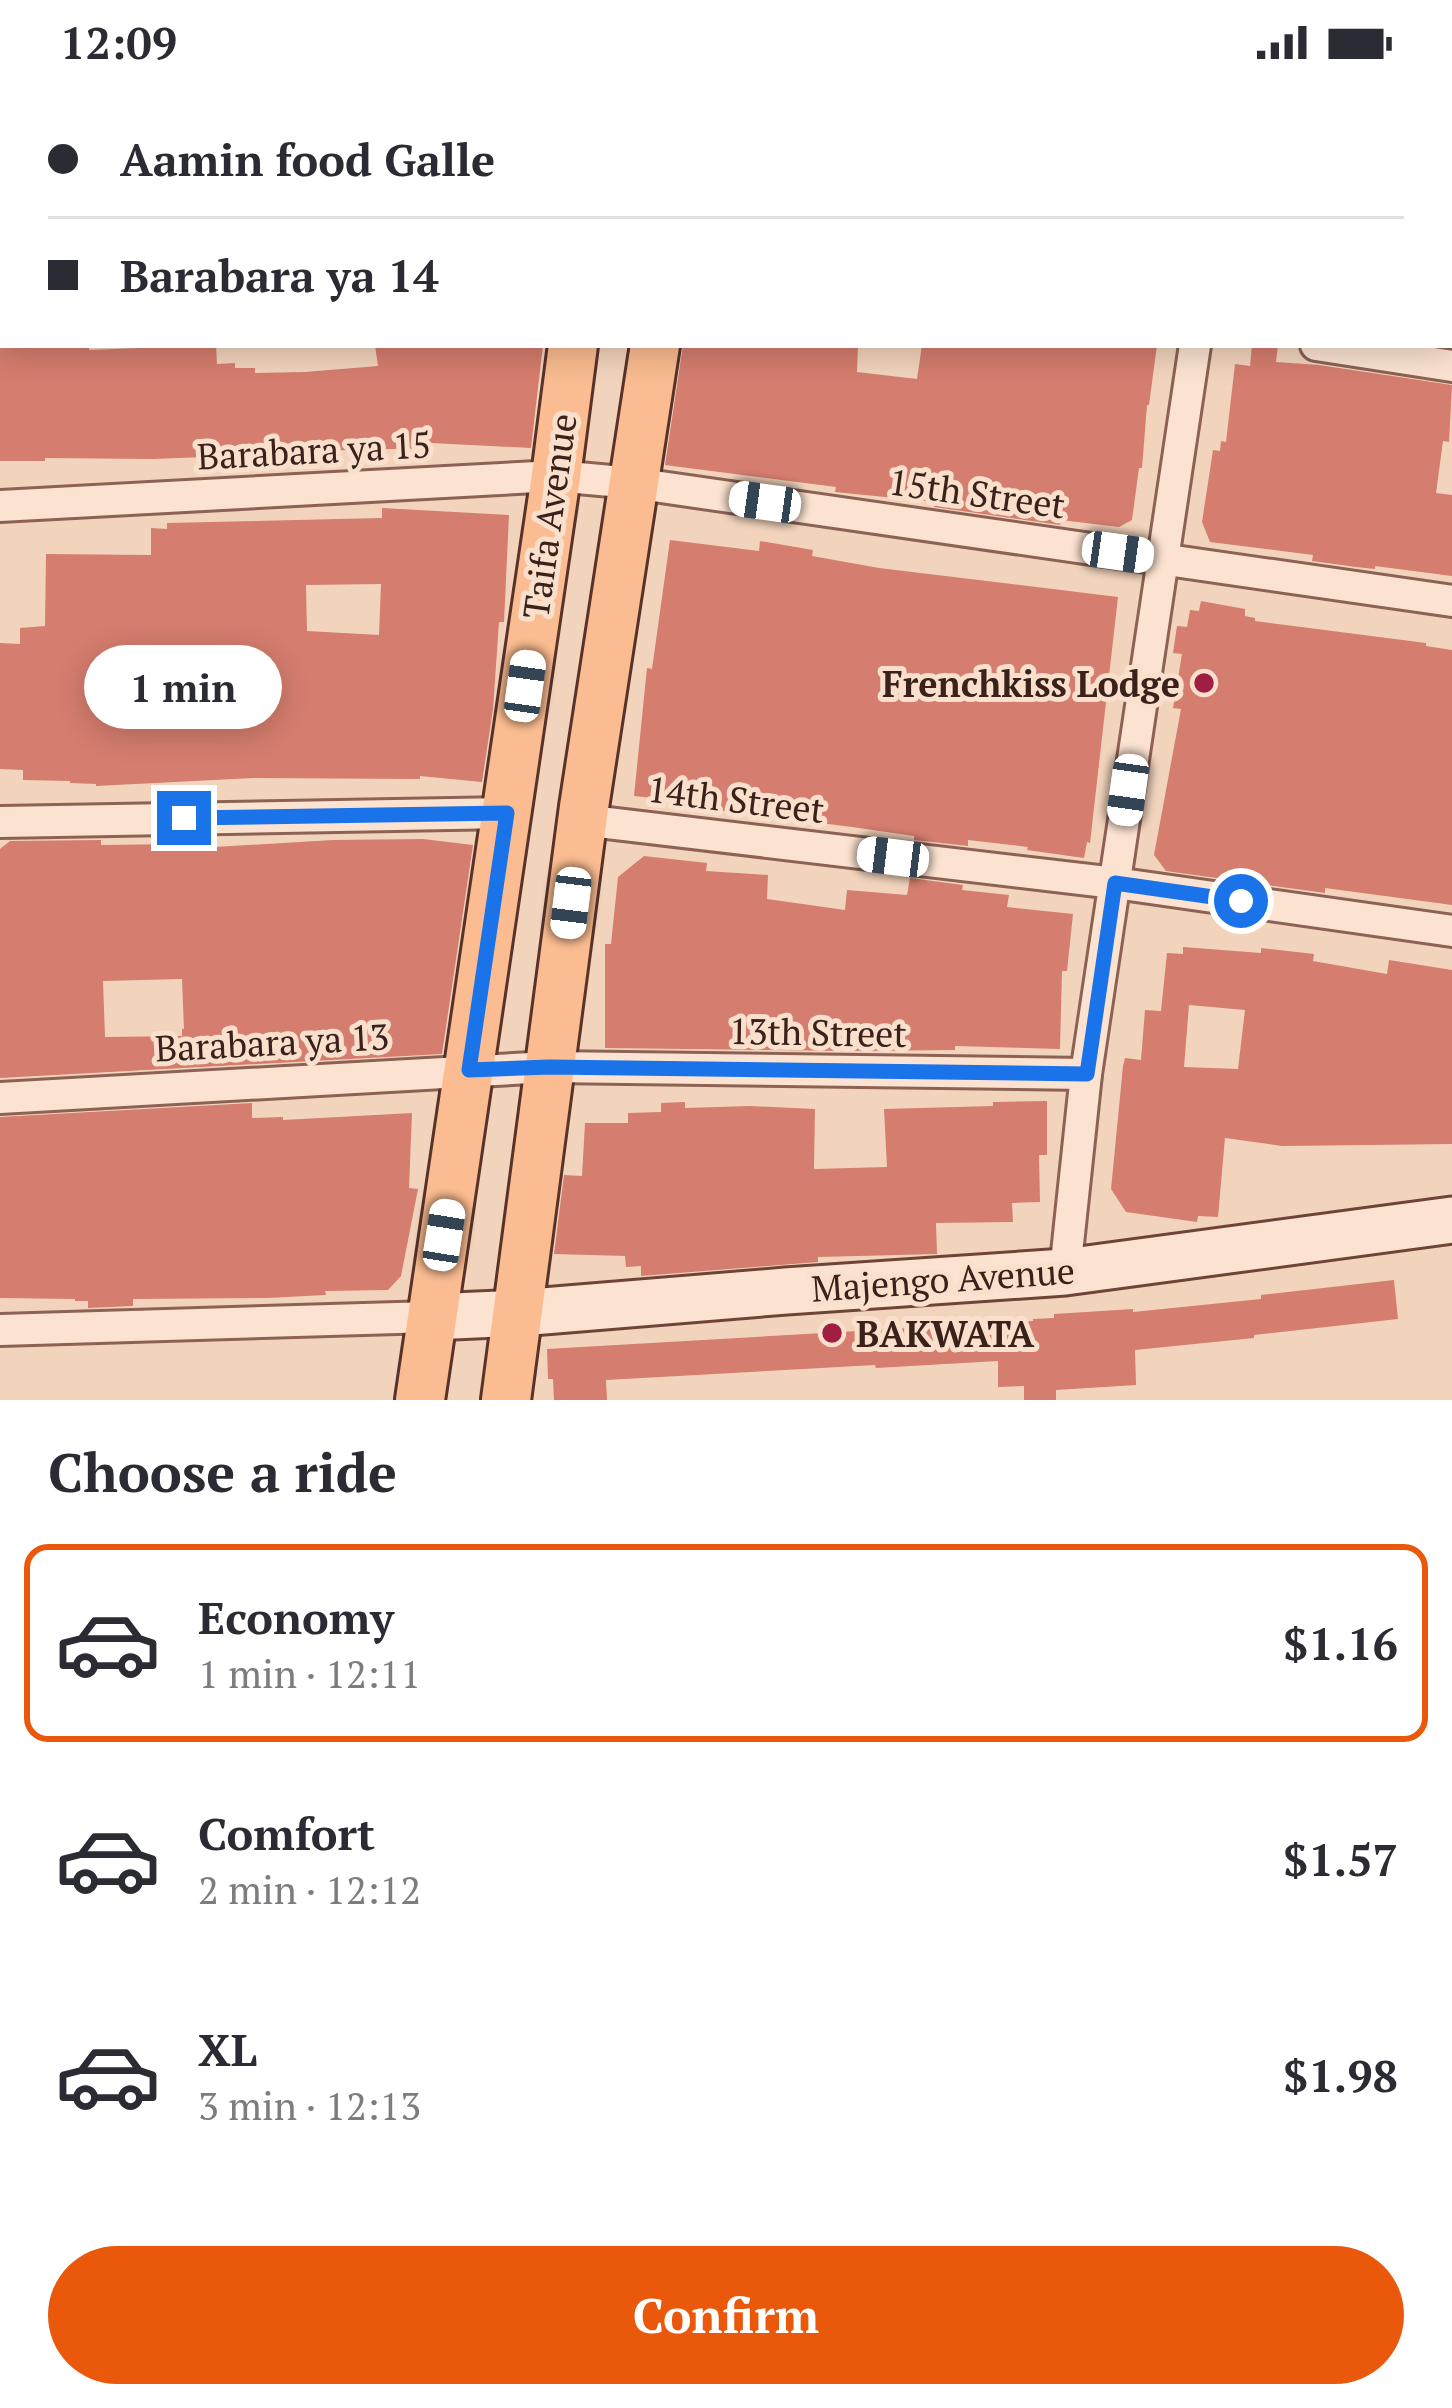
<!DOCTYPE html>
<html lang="en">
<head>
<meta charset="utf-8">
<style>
	body { margin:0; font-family:"PT Serif",serif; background:#f2f2f3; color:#2b2b33; height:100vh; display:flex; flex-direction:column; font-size:45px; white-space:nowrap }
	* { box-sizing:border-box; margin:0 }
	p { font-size:39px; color:#7c7c81 }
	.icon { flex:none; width:66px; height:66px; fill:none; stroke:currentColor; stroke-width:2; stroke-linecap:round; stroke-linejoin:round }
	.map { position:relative; height:1316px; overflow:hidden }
	.panel { display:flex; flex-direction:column; background:#fff; flex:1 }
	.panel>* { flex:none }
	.top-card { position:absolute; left:0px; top:0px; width:1452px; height:264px; box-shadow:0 6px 30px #0003; display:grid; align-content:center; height:264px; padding:0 48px; background:#fff }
	.end { position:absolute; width:54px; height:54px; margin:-27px; border:15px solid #1a73e8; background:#fff; box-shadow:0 0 0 6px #fff }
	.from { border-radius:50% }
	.bubble { position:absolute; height:84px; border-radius:42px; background:#fff; box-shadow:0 6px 30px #0003; font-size:39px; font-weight:700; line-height:84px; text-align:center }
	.car { position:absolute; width:36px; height:72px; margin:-36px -18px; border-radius:15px; box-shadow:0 0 9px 3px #0007; background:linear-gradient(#fff 24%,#345 0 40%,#fff 0 76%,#345 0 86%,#fff 0) }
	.top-card b { display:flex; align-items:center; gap:42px; height:114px; font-size:45px }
	.top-card b+b { border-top:3px solid #e1e1e2 }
	.top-card i { width:30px; height:30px; background:#2b2b33 }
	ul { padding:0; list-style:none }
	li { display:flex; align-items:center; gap:36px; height:198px; margin:0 24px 18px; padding:0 24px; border:6px solid transparent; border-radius:24px }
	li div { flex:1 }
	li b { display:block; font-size:45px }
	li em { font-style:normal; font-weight:700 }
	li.selected { border-color:#ea580c }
	li>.icon { width:108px; height:108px; stroke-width:1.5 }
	h2 { padding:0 48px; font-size:54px; line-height:144px }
	.action { display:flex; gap:24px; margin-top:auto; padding:24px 48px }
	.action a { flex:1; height:138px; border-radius:72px; background:#ea580c; color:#fff; font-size:48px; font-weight:700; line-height:138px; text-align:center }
	.status { display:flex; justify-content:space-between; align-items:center; height:84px; padding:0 60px; background:#fff; direction:ltr }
	.status svg { height:33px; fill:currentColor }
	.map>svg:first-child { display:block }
	.building { fill:#d57d6e; fill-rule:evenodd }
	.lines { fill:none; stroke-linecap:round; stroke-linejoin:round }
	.street-casing { stroke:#8c6254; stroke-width:36 }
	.secondary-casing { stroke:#6e4437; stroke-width:51 }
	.primary-casing { stroke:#593229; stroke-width:54 }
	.street { stroke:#fce3d1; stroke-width:30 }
	.secondary { stroke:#fce3d1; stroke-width:45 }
	.primary { stroke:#fabc90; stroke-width:48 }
	.route { stroke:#1a73e8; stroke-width:15 }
	.poi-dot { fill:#a11e43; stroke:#f9e0cd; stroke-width:4.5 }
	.labels { text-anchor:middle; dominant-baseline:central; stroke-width:10; stroke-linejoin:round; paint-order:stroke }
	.street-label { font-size:36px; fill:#3a211a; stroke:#f9e0cd }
	.poi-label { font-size:36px; font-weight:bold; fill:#3a211a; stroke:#f9e0cd; text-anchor:end }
</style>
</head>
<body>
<div class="status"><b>12:09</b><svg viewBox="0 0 49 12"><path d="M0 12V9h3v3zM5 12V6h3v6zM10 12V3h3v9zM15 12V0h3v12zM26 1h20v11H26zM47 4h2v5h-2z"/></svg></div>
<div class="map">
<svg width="1452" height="1316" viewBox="0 0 1452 1316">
	<rect width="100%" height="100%" fill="#f2d4bd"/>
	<g class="building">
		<path d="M0,261H89V266L216,261L217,280L235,279V284H255V289L305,288L378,282L375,261H543L531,364L431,359L432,364L311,367V372L231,370V372L152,375L45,374V377H0Z"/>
		<path d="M683,261H858L857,288L917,295L922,261H1157L1149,321H1147L1142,384H1139L1132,436L1119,443L1061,436L1060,441L934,423L935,418L835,408L836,403L665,381Z"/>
		<path d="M1252,261H1278L1276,278L1319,281L1452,301L1449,358L1443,357L1436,409L1452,411V492L1375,482V485L1356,483L1312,477L1313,471L1210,458L1202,438L1213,366L1220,367L1221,357L1226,358L1235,280L1250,282Z"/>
		<path d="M382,424L509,431L504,538H499L493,625L482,698L420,692V695L253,694L96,702V700L70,699V697L23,696V686L0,685V559L20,560V544L45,542L46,470L151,471V444L167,445V439L382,434ZM381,500L379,551L307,547L306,501Z"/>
		<path d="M670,456L759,467L760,457L813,466L812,472L879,484L1118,513L1090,759L1087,758L1084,774L1027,766L1028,763L968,756V762L914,756V752L852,743L709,725L671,723L672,716L634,712L647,584L652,585Z"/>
		<path d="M1201,517L1245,525V532L1255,534V537L1426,559V562L1452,566V821L1325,804V809L1166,787L1154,771L1181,625L1173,624L1182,570L1173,569L1177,542L1187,543L1190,526L1199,527Z"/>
		<path d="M423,755L473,761L442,970L0,994V765L10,757L101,756V761L180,760V765L333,756ZM182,895L184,945H182V952L105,953L103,897Z"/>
		<path d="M644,772L707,779L706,787L768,791L767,815L845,826L847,806L907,811L910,794L963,801L962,806L1009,811L1007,823L1073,830L1067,887H1062L1060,965L955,962V966L853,967L605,964V860H611L618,793Z"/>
		<path d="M1183,863L1261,869V864L1314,870L1313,877L1387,890L1389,876L1452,886V1060L1282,1062L1225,1054L1218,1133L1198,1132L1197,1138L1126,1128L1111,1105L1123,982L1125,974L1141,976L1145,926L1161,927L1167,869L1183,870ZM1189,921L1245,926L1238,985L1184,983Z"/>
		<path d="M1047,1017V1071H1039L1040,1118L1012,1119L1013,1138L936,1139L937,1170L818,1173V1178L641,1192V1182L626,1183L625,1172L554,1170L564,1091L582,1092L585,1039H628V1029L661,1028V1019L685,1018V1024L750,1022L815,1025L814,1085L887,1083L884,1025L993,1022V1018Z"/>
		<path d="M252,1019V1034L283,1033V1036L412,1029L409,1104L418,1105L401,1192L388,1206L325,1207L326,1211L267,1214L133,1215V1222L88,1224V1217H75V1215L0,1214V1033Z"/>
		<path d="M1394,1196L1398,1235L1254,1251V1254L1135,1266L1136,1301L1056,1306V1316H1024V1302L998,1303V1277L876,1284L875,1281L606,1296L607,1316H554L553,1295H548L547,1265L1033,1237V1235L1054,1234V1230L1133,1225V1228L1261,1215V1211Z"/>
	</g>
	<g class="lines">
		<defs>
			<g id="street">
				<path d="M1235,0L1255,3"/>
				<path d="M1449,32H1452"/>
				<path d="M0,157L3,158"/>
				<path d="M1316,261L1452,282"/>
				<path d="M0,422L556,392L633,399L1452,517"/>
				<path d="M582,736L1115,799L1452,847"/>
				<path d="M0,738L507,729"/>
				<path d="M0,1014L549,983L1086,990"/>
				<path d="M1065,1188L1086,990L1195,261"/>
				<path d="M0,1246L431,1233"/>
			</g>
			<path id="secondary" d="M431,1233L519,1229L786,1207L1065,1188L1452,1136"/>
			<g id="primary">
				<path d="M611,3L612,0"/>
				<path d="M693,3V0"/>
				<path d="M420,1316L556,392L573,261"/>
				<path d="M506,1316L584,723L655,261"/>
			</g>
		</defs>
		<use href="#street" class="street-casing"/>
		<use href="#secondary" class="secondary-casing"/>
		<use href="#primary" class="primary-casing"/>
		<use href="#street" class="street"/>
		<use href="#secondary" class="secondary"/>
		<use href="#primary" class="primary"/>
	</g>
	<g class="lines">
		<path class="route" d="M184,734L507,729L469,986L549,983L1087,990L1115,799L1241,817"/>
	</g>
	<g class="poi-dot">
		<circle cx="1204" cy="599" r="12"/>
		<circle cx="832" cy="1249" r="12"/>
	</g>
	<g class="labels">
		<g class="street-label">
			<text transform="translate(314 366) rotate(-3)">Barabara ya 15</text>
			<text transform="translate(977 409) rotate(8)">15th Street</text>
			<text transform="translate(549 432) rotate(-82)">Taifa Avenue</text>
			<text transform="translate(736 715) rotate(7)">14th Street</text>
			<text transform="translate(818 948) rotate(1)">13th Street</text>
			<text transform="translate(272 958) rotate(-3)">Barabara ya 13</text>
			<text transform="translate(943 1195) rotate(-4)">Majengo Avenue</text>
		</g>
		<g class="poi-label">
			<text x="1180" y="599">Frenchkiss Lodge</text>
			<text x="856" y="1249" text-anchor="start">BAKWATA</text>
		</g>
	</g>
</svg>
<i class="end from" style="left:1241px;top:817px"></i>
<i class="end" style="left:184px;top:734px"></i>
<div class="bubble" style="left:84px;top:561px;width:198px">1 min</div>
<i class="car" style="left:765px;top:418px;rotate:278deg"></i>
<i class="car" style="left:1118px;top:468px;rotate:98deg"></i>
<i class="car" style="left:525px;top:602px;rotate:8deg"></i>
<i class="car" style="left:1128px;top:706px;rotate:188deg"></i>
<i class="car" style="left:893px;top:773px;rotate:277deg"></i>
<i class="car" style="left:571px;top:819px;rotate:187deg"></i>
<i class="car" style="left:444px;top:1151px;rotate:9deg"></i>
<div class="top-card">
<b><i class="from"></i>Aamin food Galle</b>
<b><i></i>Barabara ya 14</b>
</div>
</div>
<section class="panel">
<h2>Choose a ride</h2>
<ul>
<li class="selected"><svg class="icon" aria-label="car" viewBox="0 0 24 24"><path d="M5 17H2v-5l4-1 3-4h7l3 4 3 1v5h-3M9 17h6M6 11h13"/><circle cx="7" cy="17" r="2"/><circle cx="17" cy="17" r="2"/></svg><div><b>Economy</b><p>1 min · 12:11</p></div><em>$1.16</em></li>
<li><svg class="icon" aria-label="car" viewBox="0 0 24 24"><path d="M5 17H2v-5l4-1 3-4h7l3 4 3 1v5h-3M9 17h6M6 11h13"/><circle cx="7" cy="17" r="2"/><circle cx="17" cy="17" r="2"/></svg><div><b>Comfort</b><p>2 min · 12:12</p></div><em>$1.57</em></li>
<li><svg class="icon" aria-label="car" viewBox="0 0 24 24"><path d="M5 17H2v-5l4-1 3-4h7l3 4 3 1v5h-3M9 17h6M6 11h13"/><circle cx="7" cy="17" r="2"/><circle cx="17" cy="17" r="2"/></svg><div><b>XL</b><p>3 min · 12:13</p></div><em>$1.98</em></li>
</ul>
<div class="action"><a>Confirm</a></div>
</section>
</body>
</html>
